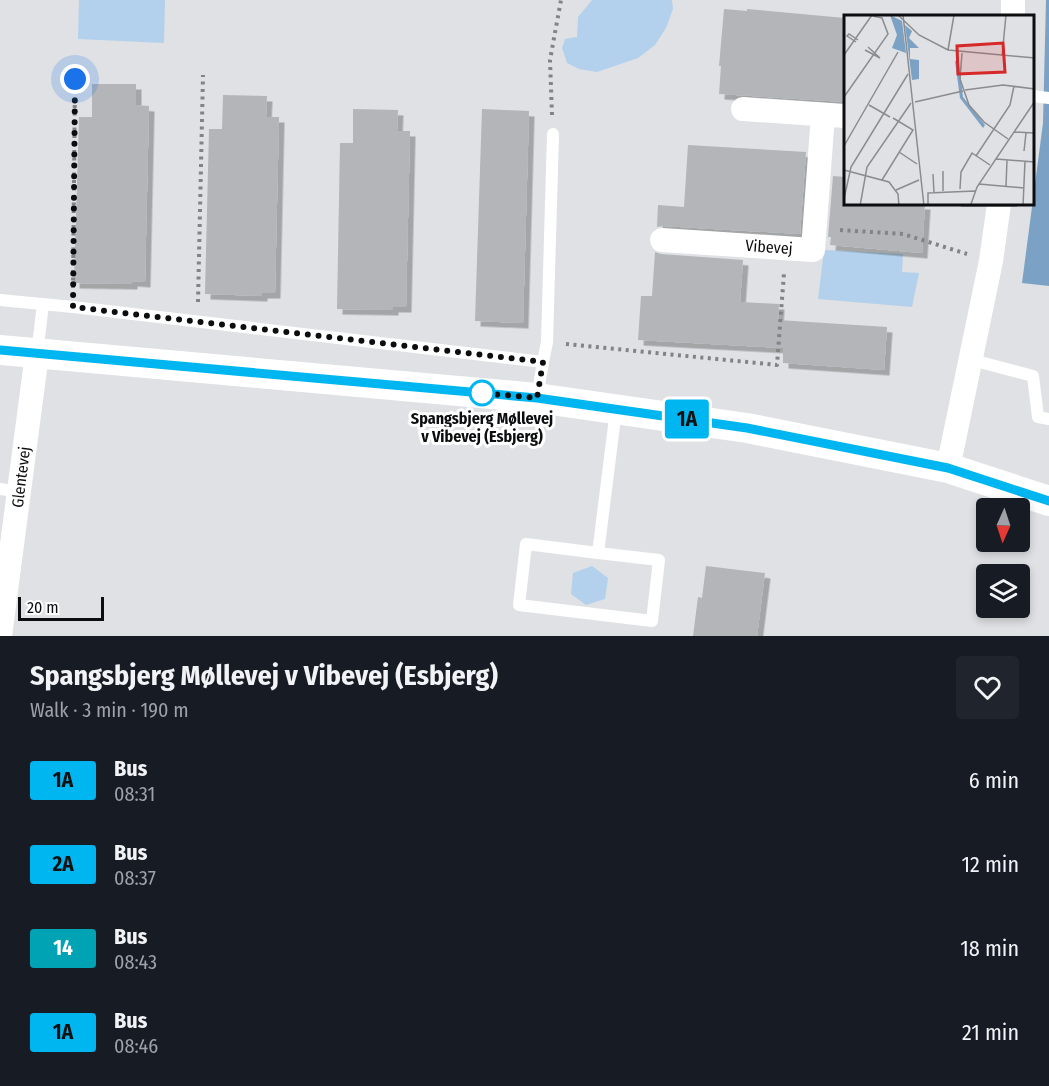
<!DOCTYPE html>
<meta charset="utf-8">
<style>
:root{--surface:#171b24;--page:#20242c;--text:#f1f3f6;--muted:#9ea1a6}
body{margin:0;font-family:"Fira Sans Condensed",sans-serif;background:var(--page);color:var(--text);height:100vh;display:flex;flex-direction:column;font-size:22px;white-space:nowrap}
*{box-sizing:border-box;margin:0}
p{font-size:20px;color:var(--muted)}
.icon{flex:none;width:33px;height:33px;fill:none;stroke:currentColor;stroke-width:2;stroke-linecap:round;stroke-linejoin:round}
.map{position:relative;height:636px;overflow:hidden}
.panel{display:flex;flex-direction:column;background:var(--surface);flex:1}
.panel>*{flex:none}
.badge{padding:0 12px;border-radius:4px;font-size:21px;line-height:39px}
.needle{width:39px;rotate:183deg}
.controls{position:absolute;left:976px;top:498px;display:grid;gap:12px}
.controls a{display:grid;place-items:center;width:54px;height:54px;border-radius:6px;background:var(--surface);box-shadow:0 3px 9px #0003;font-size:30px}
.scale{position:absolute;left:18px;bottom:15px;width:86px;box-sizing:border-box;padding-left:6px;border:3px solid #0c0d0e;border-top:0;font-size:16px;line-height:21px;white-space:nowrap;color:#0c0d0e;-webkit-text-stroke:4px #fff;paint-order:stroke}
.you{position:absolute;width:30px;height:30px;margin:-15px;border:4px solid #fff;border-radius:50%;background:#1a73e8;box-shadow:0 0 0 9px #1a73e833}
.map>.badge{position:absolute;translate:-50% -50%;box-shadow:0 0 0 3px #fff}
.round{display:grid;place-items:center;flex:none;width:63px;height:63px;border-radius:6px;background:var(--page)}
.head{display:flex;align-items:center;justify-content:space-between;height:102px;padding:0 30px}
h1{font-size:28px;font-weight:700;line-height:45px}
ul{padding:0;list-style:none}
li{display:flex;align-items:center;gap:18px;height:84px;padding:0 30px}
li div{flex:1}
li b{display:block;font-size:22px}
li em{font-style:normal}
li .badge{min-width:66px;font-weight:700;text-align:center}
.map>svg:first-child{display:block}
.green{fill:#b3d1ec}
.forest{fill:#7ba2c4}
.building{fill:#b3b5b8;filter:url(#shadow)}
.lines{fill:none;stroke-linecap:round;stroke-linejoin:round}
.path{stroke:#818385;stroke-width:4;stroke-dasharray:3 4.5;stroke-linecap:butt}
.service{stroke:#fff;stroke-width:12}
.minor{stroke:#fff;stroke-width:24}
.tertiary{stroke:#fff;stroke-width:30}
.line-casing{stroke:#fff;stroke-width:14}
.line{stroke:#00b6f0;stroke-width:9}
.walk{stroke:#0c0d0e;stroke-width:6;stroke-dasharray:0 10.8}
.stop-dot{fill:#fff;stroke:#00b6f0;stroke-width:3}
.labels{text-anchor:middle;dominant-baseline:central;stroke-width:6;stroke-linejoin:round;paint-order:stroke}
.street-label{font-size:16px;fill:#0c0d0e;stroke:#fff}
.stop-label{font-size:16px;font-weight:bold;fill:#0c0d0e;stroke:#fff}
.inset-road{fill:none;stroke:#8b8c8e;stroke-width:1.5}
.view{fill:#d62828;fill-opacity:0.15;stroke:#d62828;stroke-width:3}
.inset-edge{fill:none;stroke:#0c0d0e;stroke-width:3}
</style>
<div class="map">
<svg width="1049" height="636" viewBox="0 0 1049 636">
<defs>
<filter id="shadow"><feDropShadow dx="5.5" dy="5.5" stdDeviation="0" flood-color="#0004"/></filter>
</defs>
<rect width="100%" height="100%" fill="#dfe1e4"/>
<!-- green -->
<g class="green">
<path d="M79 0H165L164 43 78 39Z"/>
<path d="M592 0H672L673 9 666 28 655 45 638 58 597 72 579 69 567 63 562 48 565 39 577 37 578 17Z"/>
<path d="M824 250 903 254 902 272 919 273 912 307 818 299Z"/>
<path d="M592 566 608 578 605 599 586 605 571 594 573 573Z"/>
</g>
<!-- forest -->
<path class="forest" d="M1046 0H1049V286L1022 283 1043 123Z"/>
<!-- building -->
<g class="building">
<path d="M724 9 747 11V9L845 18V102L719 94 721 66H719Z"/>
<path d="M92 84H136V105L149 106 145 282 132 281V284L74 283 79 117H92Z"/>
<path d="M223 95 267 96 266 117H279L275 293H262V296L205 294 209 129H222Z"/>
<path d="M353 109 398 110 397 131H410L406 307H393V310L337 309 340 143H353Z"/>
<path d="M482 109 529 111 523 323 475 321Z"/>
<path d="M688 145 806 152 800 234 663 226 657 227 658 205 684 207Z"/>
<path d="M833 176 845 177V204H925L922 253 830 245 831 237H828Z"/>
<path d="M655 252 661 254 743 260 740 302 779 304 778 320 887 327 884 370 783 363V348L638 340 641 296H652Z"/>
<path d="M706 566 765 573 757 636H693L698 597 702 598Z"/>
</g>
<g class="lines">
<!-- path -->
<g class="path">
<path d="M552 115 550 60 561 0"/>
<path d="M840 230 903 234 967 254"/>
<path d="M73 288 75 79"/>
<path d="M198 302 203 75"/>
<path d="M566 344 777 365 784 273"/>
</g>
<!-- service -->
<g class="service">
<path d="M1032 96 1049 98"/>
<path d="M0 300 73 307 543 362 537 397"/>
<path d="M37 354 43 304"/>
<path d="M972 360 1033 376 1038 417 1049 419"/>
<path d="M543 362 547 342 553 134"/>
<path d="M0 489 19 492"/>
<path d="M598 553 659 560 652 621 519 605 526 544 598 553 616 410"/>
</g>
<!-- minor -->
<g class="minor">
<path d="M1013 0V16"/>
<path d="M743 109 845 116"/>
<path d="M662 240 813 250 823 115"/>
<path d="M948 468 991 261 999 204"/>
<path d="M0 636 37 354"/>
</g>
<!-- tertiary -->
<path class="tertiary" d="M0 350 537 398 747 428 948 468 1049 501"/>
</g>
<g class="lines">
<defs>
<path id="line" d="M0 350 537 398 747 428 948 468 1049 501"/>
</defs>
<!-- line casing -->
<use href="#line" class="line-casing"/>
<!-- line -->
<use href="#line" class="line"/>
<!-- walk -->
<path class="walk" d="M75 79 73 307 543 362 537 398 482 393"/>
</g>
<!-- markers -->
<circle class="stop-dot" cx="482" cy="393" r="12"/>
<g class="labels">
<!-- street labels -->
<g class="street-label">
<text transform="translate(769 247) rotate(4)">Vibevej</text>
<text transform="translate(21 477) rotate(-83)">Glentevej</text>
</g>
<!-- stop labels -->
<g class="stop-label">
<text x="482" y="418">Spangsbjerg Møllevej<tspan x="482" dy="18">v Vibevej (Esbjerg)</tspan></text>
</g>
</g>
<!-- overview -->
<g transform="translate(844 15)">
<rect width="190" height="190" fill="#dfe1e4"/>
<path d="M46 0 58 6 62 38 48 33 53 20ZM61 10 68 16 65 23 75 33H66V44L75 45V64L68 65ZM111 46 115 47 119 82 141 110 139 113 116 83Z" fill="#7ba2c4"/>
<path class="inset-road" d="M54 0 75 20 104 35 191 43M59 0 80 191M12 27 3 21 5 19 14 25M21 35 36 43 24 32M104 35 110 0M118 38 116 64 125 90 140 107 164 124M0 40 28 0M158 41 162 0M121 75 159 70 191 74M0 82 44 19 38 3 29 1M71 87 119 76M25 90 46 102M170 117 191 118M0 131 54 37M180 136 182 118M55 137 73 149M132 141 166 90 170 71M152 144 191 147M0 155 45 167 54 179 55 191M99 156V176M89 159 90 178M38 165 69 115 49 103M135 169 180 173M162 171 163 145M116 174 117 157 128 138 146 150M52 175 75 165M0 184 7 152 64 59M127 189 133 172 191 86M84 190V178L131 176M16 191 23 152 67 88M117 191H173M179 191 181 146"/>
<path class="view" d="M159 28 161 57 114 59 113 31Z"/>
<rect width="190" height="190" class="inset-edge"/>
</g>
</svg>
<div class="controls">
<a><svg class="needle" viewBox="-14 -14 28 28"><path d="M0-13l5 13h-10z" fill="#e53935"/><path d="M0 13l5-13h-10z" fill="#9ea1a6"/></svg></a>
<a><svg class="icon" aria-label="layers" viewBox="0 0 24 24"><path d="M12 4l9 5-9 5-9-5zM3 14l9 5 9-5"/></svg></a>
</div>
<div class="scale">20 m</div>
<div class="you" style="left:75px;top:79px"></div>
<b class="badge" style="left:687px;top:419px;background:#00b6f0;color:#111">1A</b>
</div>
<section class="panel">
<div class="head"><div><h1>Spangsbjerg Møllevej v Vibevej (Esbjerg)</h1><p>Walk · 3 min · 190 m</p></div><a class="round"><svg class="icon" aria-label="heart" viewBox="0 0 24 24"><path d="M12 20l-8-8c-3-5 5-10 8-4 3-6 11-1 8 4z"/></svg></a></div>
<ul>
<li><span class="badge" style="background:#00b6f0;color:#111">1A</span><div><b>Bus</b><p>08:31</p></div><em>6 min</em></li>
<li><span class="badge" style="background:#00b6f0;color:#111">2A</span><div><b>Bus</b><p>08:37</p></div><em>12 min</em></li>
<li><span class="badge" style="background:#00a3b4;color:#fff">14</span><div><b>Bus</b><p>08:43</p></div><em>18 min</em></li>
<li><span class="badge" style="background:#00b6f0;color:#111">1A</span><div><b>Bus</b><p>08:46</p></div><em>21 min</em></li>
</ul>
</section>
